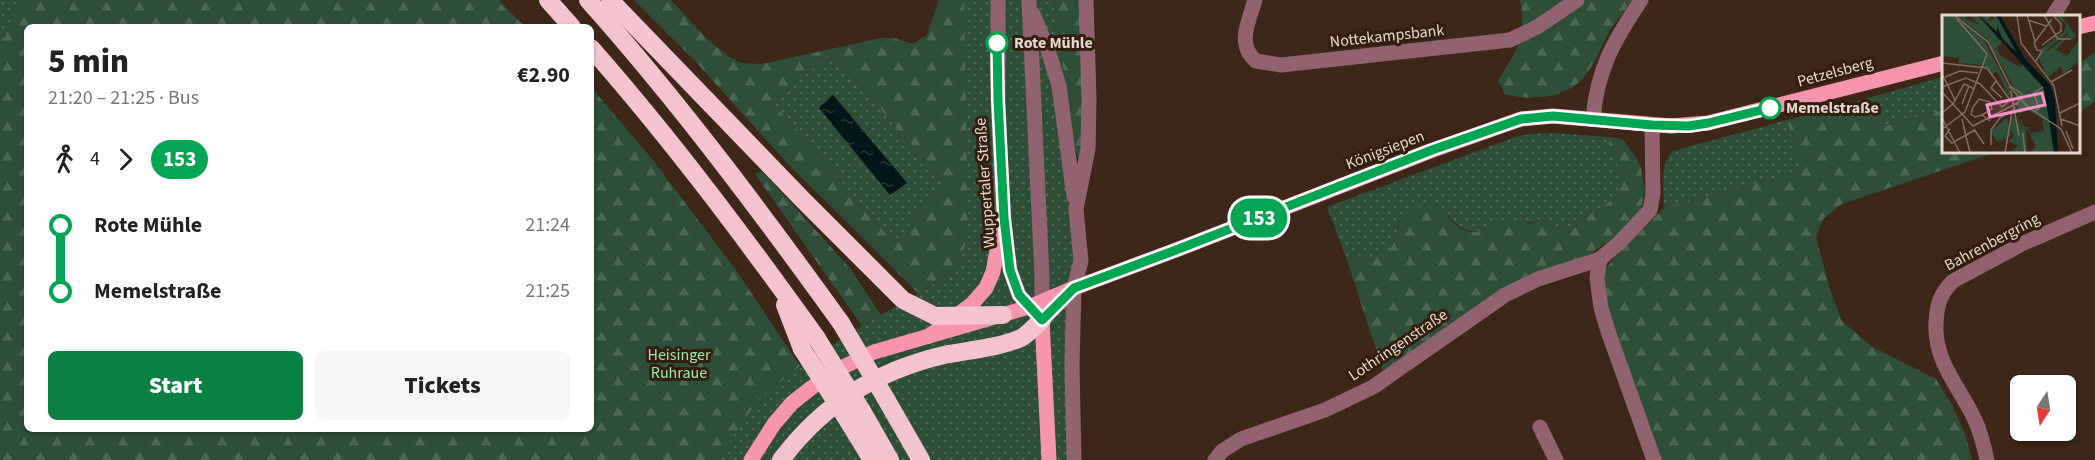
<!DOCTYPE html>
<meta charset="utf-8">
<style>
:root{--surface:#fff;--page:#f6f6f6;--text:#222;--muted:#767676;--accent:#0b8043}
body{margin:0;font-family:"Source Sans 3",sans-serif;background:var(--page);color:var(--text);height:100vh;display:flex;flex-direction:column;font-size:22px;white-space:nowrap}
*{box-sizing:border-box;margin:0}
p{font-size:20px;color:var(--muted)}
.icon{flex:none;width:33px;height:33px;fill:none;stroke:currentColor;stroke-width:2;stroke-linecap:round;stroke-linejoin:round}
.map{position:relative;flex:1;overflow:hidden}
.details{position:absolute;left:24px;top:24px;width:570px;height:408px;display:flex;flex-direction:column;background:var(--surface);border-radius:9px;box-shadow:0 2px 4px #0004}
.details>*{flex:none}
.badge{padding:0 12px;border-radius:20px;font-size:21px;line-height:39px}
.needle{width:39px;rotate:192deg}
.tools{position:absolute;left:2010px;top:375px;display:grid;gap:12px}
.tools a{display:grid;place-items:center;width:66px;height:66px;border-radius:9px;background:var(--surface);box-shadow:0 2px 4px #0004;font-size:30px}
.map>.badge{position:absolute;translate:-50% -50%;box-shadow:0 0 0 3px #fff}
.legs{display:flex;align-items:center;gap:9px;height:66px;padding:0 24px;font-size:20px}
.legs p{margin-inline-start:auto}
.headline{display:flex;align-items:center;justify-content:space-between;height:102px;padding:0 24px}
h1{font-size:33px;font-weight:800;line-height:45px}
.action{display:flex;gap:12px;margin-top:auto;padding:12px 24px}
.action a{flex:1;height:69px;border-radius:9px;background:var(--accent);color:#fff;font-size:24px;font-weight:800;line-height:69px;text-align:center}
.action a+a{background:var(--page);color:var(--text)}
ul{padding:0 24px;list-style:none}
li{display:flex;align-items:center;gap:21px;height:66px;font-size:22px}
li i{display:grid;place-items:center;width:9px;height:100%;margin:0 8px;background:currentColor}
li i::after{content:'';width:15px;height:15px;margin:-8px;border:4px solid;border-radius:50%;background:var(--surface)}
li p{margin-inline-start:auto}
li:first-child i{background:linear-gradient(#0000 50%,currentColor 0)}
li:last-child i{background:linear-gradient(currentColor 50%,#0000 0)}
.map>svg:first-child{display:block}
.grass{fill:url(#grass-dots);fill-rule:evenodd}
.forest{fill:url(#forest-firs);fill-rule:evenodd}
.water{fill:url(#water-ripples)}
.lines{fill:none;stroke-linecap:round;stroke-linejoin:round}
.minor{stroke:#92636e;stroke-width:15}
.major{stroke:#f795ae;stroke-width:15}
.highway{stroke:#f4c3ce;stroke-width:18}
.highway-bridge{stroke:#f4c3ce;stroke-width:18}
.line-1-casing{stroke:#fff;stroke-width:14}
.line-1{stroke:#00a651;stroke-width:9}
.stop-1-dot{fill:#fff;stroke:#00a651;stroke-width:3}
.labels{text-anchor:middle;dominant-baseline:central;stroke-width:6;stroke-linejoin:round;paint-order:stroke}
.street-label{font-size:16px;fill:#e7d8ce;stroke:#331d0f}
.stop-label{font-size:16px;font-weight:bold;fill:#e7d8ce;stroke:#331d0f;text-anchor:start}
.park-label{font-size:16px;fill:#9aeab1;stroke:#331d0f}
.inset-road{fill:none;stroke:#826e61;stroke-width:1.5}
.view{fill:#f890ca;fill-opacity:0.15;stroke:#f890ca;stroke-width:3}
.inset-edge{fill:none;stroke:#e7d8ce;stroke-width:3}
</style>
<div class="map">
<svg width="2095" height="460" viewBox="0 0 2095 460">
<defs>
<pattern id="grass-dots" width="8" height="8" patternUnits="userSpaceOnUse" patternTransform="scale(1.5)"><rect width="8" height="8" fill="#2d4f37"/><path d="M2 2h.1M6 6h.1" fill="none" stroke="#4b6853" stroke-width="1.8" stroke-linecap="round"/></pattern>
<pattern id="forest-firs" width="22" height="20" patternUnits="userSpaceOnUse" patternTransform="scale(1.5)"><rect width="22" height="20" fill="#2d4f37"/><path d="M5 1l3.5 6h-7zM16 11l3.5 6h-7z" fill="#4b6853"/></pattern>
<pattern id="water-ripples" width="26" height="14" patternUnits="userSpaceOnUse" patternTransform="scale(1.5)"><rect width="26" height="14" fill="#001617"/><path d="M2 4q2-2 4 0t4 0M15 11q2-2 4 0t4 0" fill="none" stroke="#253738"/></pattern>
</defs>
<rect width="100%" height="100%" fill="#3e2718"/>
<!-- grass -->
<g class="grass">
<path d="M0 0H499L524 27H27V429H591L792 371 862 326 928 288 959 264 968 236 966 156 962 93 964 0H1054L1065 82 1080 262 1071 460H0Z"/>
<path d="M832 52 945 185 894 243 773 102ZM833 95 907 183 890 195 819 108Z"/>
<path d="M1943 77V110L1885 126 1875 96Z"/>
<path d="M1787 120 1802 172 1664 208C1664 191 1659 163 1673 151Z"/>
<path d="M1539 133H1556L1617 138 1609 142 1615 160 1623 173 1618 197 1608 202 1600 210 1584 217 1575 226 1561 229 1541 219C1521 227 1518 220 1500 222 1495 222 1492 226 1487 228 1471 237 1458 227 1447 215L1398 224C1396 246 1390 253 1370 261L1354 253 1346 257 1327 207 1518 136Z"/>
</g>
<!-- forest -->
<g class="forest">
<path d="M19 0H495L526 27H27V429H591V87L652 159 736 270 800 366 759 399 717 460H0V42L4 40Z"/>
<path d="M634 0H671L706 38 728 56 741 63 762 64 881 38H894L913 44 927 35 939 0H964L968 236 959 264 919 294 789 165 694 60ZM832 52 945 185 894 243 773 102Z"/>
<path d="M1054 0H1092L1096 83 1079 164 1070 124Z"/>
<path d="M1520 0H1632C1625 10 1617 20 1610 30 1601 46 1595 65 1583 78 1565 99 1528 101 1505 94L1498 81C1517 50 1527 37 1520 0Z"/>
<path d="M2095 52V101L2079 113V64Z"/>
<path d="M1875 96 1885 126 1943 110 1944 152H1996L1842 204 1823 219 1816 237 1830 290 1842 321 1871 346 1936 379 1952 405 1965 434 1972 460H1661L1623 362 1603 289 1605 270 1613 259 1664 208 1801 172 1787 120Z"/>
<path d="M1617 138 1624 141 1637 159 1641 168 1645 192 1641 208 1617 235 1590 254 1500 290 1383 371 1346 257 1354 253 1370 261C1399 249 1393 241 1402 214 1448 190 1442 228 1471 232 1483 233 1490 224 1501 221 1509 220 1517 219 1524 221 1526 222 1527 224 1528 224 1531 224 1538 220 1541 219L1561 229 1575 226 1584 217 1600 210 1608 202 1618 197 1623 173 1608 152 1609 142Z"/>
<path d="M762 171 850 268 881 315 862 326 755 174Z"/>
</g>
<!-- water -->
<path class="water" d="M833 95 907 183 890 195 819 108Z"/>
<g class="lines">
<!-- minor -->
<g class="minor">
<path d="M998 0V100L1003 218 1010 270 1019 295 1042 320"/>
<path d="M1029 0 1042 277V314"/>
<path d="M1255 0C1249 21 1236 44 1256 61L1281 65 1510 40 1537 27 1577 0"/>
<path d="M1033 14 1048 50 1059 86 1074 197"/>
<path d="M2053 16 2063 0"/>
<path d="M1593 119C1597 69 1614 41 1641 0"/>
<path d="M1652 125 1653 194 1650 210 1620 242 1600 259 1597 278 1601 308 1609 334 1654 460"/>
<path d="M1540 427 1556 460"/>
<path d="M1074 460 1072 365 1074 288 1081 261 1076 209 1088 149 1089 99 1086 0"/>
<path d="M1215 460 1222 451 1241 439 1325 410 1373 387 1505 295 1538 279 1600 259"/>
<path d="M1987 460C1984 446 1981 433 1975 420 1959 386 1934 362 1936 323 1937 304 1940 294 1953 281L2024 243 2095 212"/>
</g>
<!-- major -->
<g class="major">
<path d="M2078 27 2095 23"/>
<path d="M929 336 1029 307 1074 288 1176 250 1433 150 1521 119 1553 116 1671 126 1708 123 1944 63"/>
<path d="M751 460 774 424 792 403 811 388 843 367 874 352 929 336 972 304 986 288 993 272 1003 218"/>
<path d="M1049 460 1042 320 1067 294"/>
</g>
<!-- highway -->
<g class="highway">
<path d="M548 0 572 27"/>
<path d="M588 0C679 102 761 212 841 323"/>
<path d="M610 0 804 201 903 300 935 316 1003 315"/>
<path d="M591 48C672 140 745 238 816 337"/>
<path d="M785 305 802 349"/>
<path d="M886 399 921 460"/>
<path d="M862 411 890 460"/>
<path d="M850 424 872 460"/>
<path d="M781 460C823 404 876 371 944 355 969 350 998 348 1021 338 1028 334 1035 326 1042 320"/>
</g>
<!-- highway-bridge -->
<g class="highway-bridge">
<path d="M841 323 886 399"/>
<path d="M816 337 862 411"/>
<path d="M802 349 850 424"/>
</g>
</g>
<g class="lines">
<defs>
<path id="line-1" d="M997 43 998 100 1004 218 1010 270 1019 295 1042 320 1074 288 1176 250 1432 150 1521 119 1553 116 1652 125 1689 126 1708 123 1770 108"/>
</defs>
<!-- line-1 casing -->
<use href="#line-1" class="line-1-casing"/>
<!-- line-1 -->
<use href="#line-1" class="line-1"/>
</g>
<!-- markers -->
<g class="stop-1-dot">
<circle cx="997" cy="43" r="10"/>
<circle cx="1770" cy="108" r="10"/>
</g>
<g class="labels">
<!-- street labels -->
<g class="street-label">
<text transform="translate(1387 36) rotate(-6)">Nottekampsbank</text>
<text transform="translate(1835 72) rotate(-15)">Petzelsberg</text>
<text transform="translate(1385 150) rotate(-21)">Königsiepen</text>
<text transform="translate(985 183) rotate(-94)">Wuppertaler Straße</text>
<text transform="translate(1992 242) rotate(-28)">Bahrenbergring</text>
<text transform="translate(1398 345) rotate(-34)">Lothringenstraße</text>
</g>
<!-- stop labels -->
<g class="stop-label">
<text x="1014" y="43">Rote Mühle</text>
<text x="1786" y="108">Memelstraße</text>
</g>
<!-- park labels -->
<g class="park-label">
<text x="679" y="355">Heisinger<tspan x="679" dy="18">Ruhraue</tspan></text>
</g>
</g>
<!-- overview -->
<g transform="translate(1942 15)">
<rect width="138" height="138" fill="#3e2718"/>
<path d="M119 0 134 21 129 25 125 18 102 37 99 34 122 17 124 9 115 3ZM138 24V39L133 44 111 55 100 50 112 34 125 41Z" fill="#2d4f37"/>
<path d="M0 0H10L40 22 71 80 69 85 55 56 51 60 40 50 16 48 17 43 0 41ZM14 0H25L23 4 38 10 29 1 36 0 60 28 54 33 58 40 77 52 81 50 101 72 112 118V138H89L94 131 84 112 85 138H66L76 131 66 126 72 121 67 112 70 100 77 109 74 92 80 116 79 103 82 112H86L88 118 102 116 100 104 83 93 78 100 72 73 45 24ZM38 0H49L46 6 52 5 50 0 57 3 75 38ZM125 11 130 14 126 22 100 49 111 55 138 39V49L134 48 122 59 118 51 106 63 97 43 100 36H106L128 18Z" fill="#2d4f37"/>
<path d="M65 103 69 121 55 127 49 116Z" fill="#2d4f37"/>
<path d="M36 0 55 17V11L61 25 75 38 54 0H58L83 44 108 70 113 84 116 138H112L102 73Z" fill="#001617"/>
<path class="inset-road" d="M12 0 46 27 68 71 80 79 75 90M75 0 79 28 112 71 120 111M85 0 93 26M102 0 116 24H129M86 5 104 11M100 30 119 16V9L111 0M94 46 100 36 95 35 92 28 110 4M0 48 45 53 68 85 60 92M0 59 13 85M3 62 18 56 36 58M54 66 49 73 60 83M109 67 130 55M67 71 86 92 119 114 130 138M0 72 24 63 38 69 60 92M69 76 77 121M0 77 31 111 77 87M20 89 27 71M31 92 37 84 48 87 50 94 40 100M31 92 29 99 33 102 40 100 48 106M93 96 97 94 92 78 101 72M0 98 11 89 22 69 33 74M118 98 138 88M59 102 70 96 63 138M0 103 18 138M20 104 28 138M119 104 138 111M0 114 23 97 45 39 15 4M8 114 3 121 10 128 33 115M32 114 42 129M124 116 131 134M81 118 83 138M49 130V115L60 100"/>
<path class="view" d="M100 78 103 90 48 102 45 90Z"/>
<rect width="138" height="138" class="inset-edge"/>
</g>
</svg>
<div class="tools">
<a><svg class="needle" viewBox="-14 -14 28 28"><path d="M0-13l5 13h-10z" fill="#e53935"/><path d="M0 13l5-13h-10z" fill="#767676"/></svg></a>
</div>
<b class="badge" style="left:1259px;top:218px;background:#00a651;color:#fff">153</b>
<section class="details">
<div class="headline"><div><h1>5 min</h1><p>21:20 – 21:25 · Bus</p></div><b>€2.90</b></div>
<div class="legs"><svg class="icon" aria-label="walk" viewBox="0 0 24 24"><circle cx="13" cy="4" r="2"/><path d="M13 8l-2 6 4 7M11 14l-3 7M7 12l3-4h3l4 4"/></svg>4<svg class="icon" aria-label="forward" viewBox="0 0 24 24"><path d="M9 5l7 7-7 7"/></svg><b class="badge" style="background:#00a651;color:#fff">153</b></div>
<ul>
<li><i style="color:#00a651"></i><b>Rote Mühle</b><p>21:24</p></li>
<li><i style="color:#00a651"></i><b>Memelstraße</b><p>21:25</p></li>
</ul>
<div class="action"><a>Start</a><a>Tickets</a></div>
</section>
</div>
